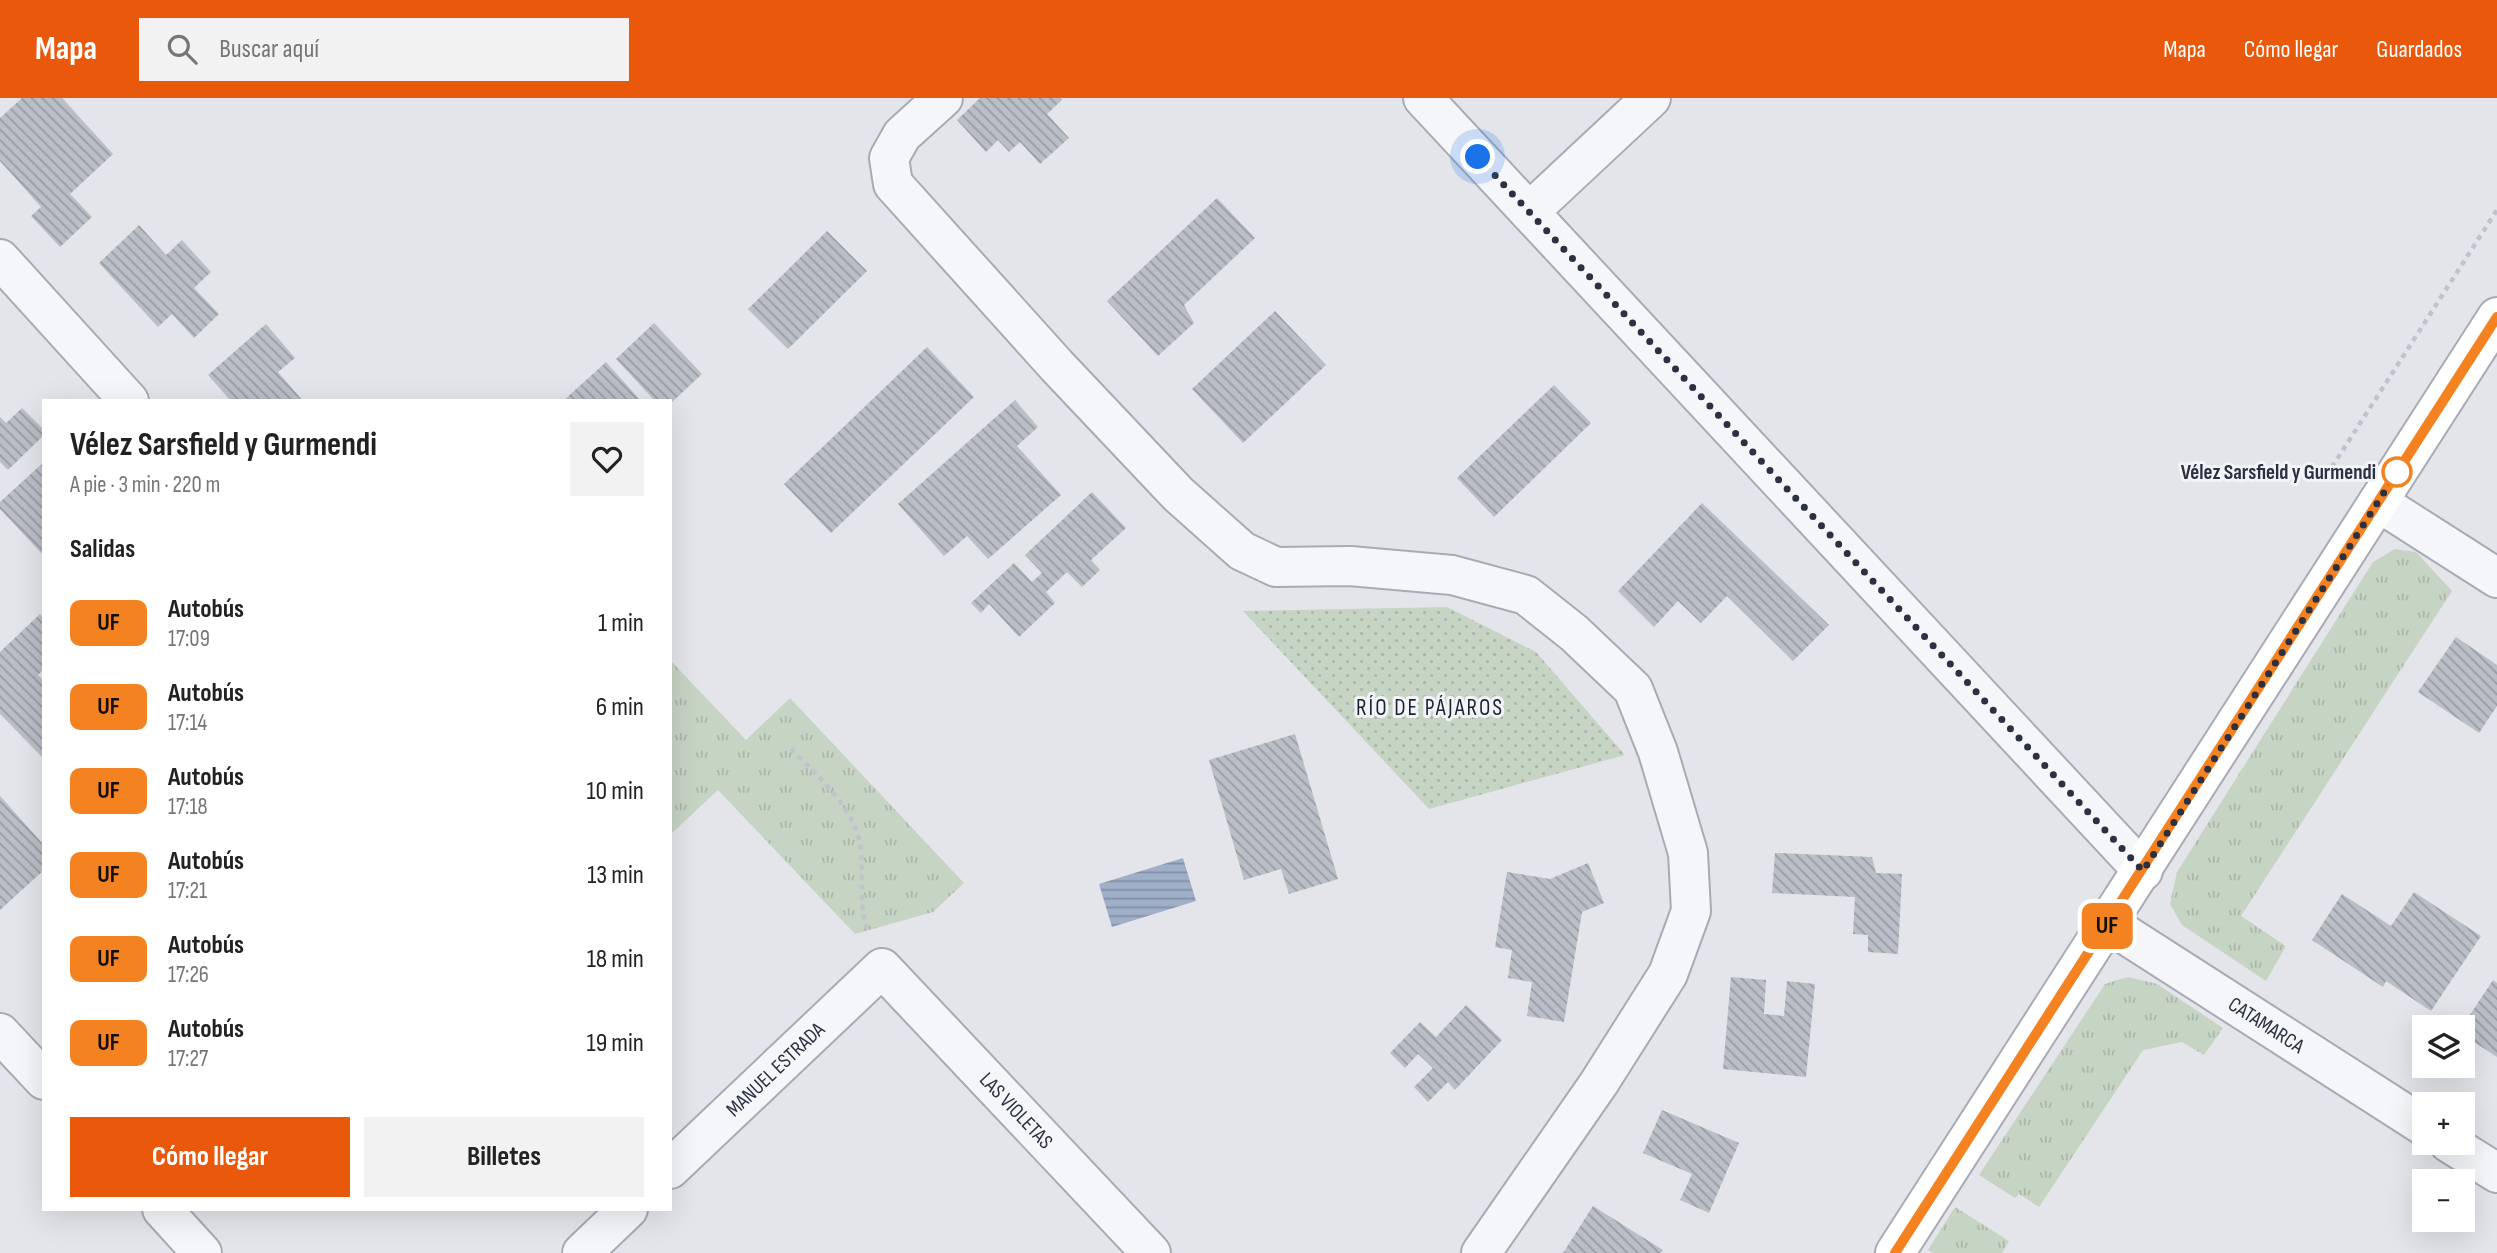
<!DOCTYPE html>
<html lang="es">
<meta charset="utf-8">
<style>
:root{--surface:#fff;--page:#f2f2f2;--text:#222;--muted:#767676;--accent:#ea580c}
body{margin:0;font-family:"Sofia Sans Condensed",sans-serif;background:var(--page);color:var(--text);height:100vh;display:flex;flex-direction:column;font-size:26px;white-space:nowrap}
*{box-sizing:border-box;margin:0}
p{font-size:23px;color:var(--muted)}
.icon{flex:none;width:38px;height:38px;fill:none;stroke:currentColor;stroke-width:2;stroke-linecap:round;stroke-linejoin:round}
.map{position:relative;flex:1;overflow:hidden}
.sheet{position:absolute;left:42px;top:301px;width:630px;height:812px;display:flex;flex-direction:column;background:var(--surface);border-radius:0px;box-shadow:0 7px 28px #0002}
.sheet>*{flex:none}
.badge{padding:0 14px;border-radius:10px;font-size:24px;line-height:46px}
.fabs{position:absolute;left:2412px;top:917px;display:grid;gap:14px}
.fabs a{display:grid;place-items:center;width:63px;height:63px;border-radius:0px;background:var(--surface);box-shadow:0 7px 28px #0002;font-size:35px}
.you{position:absolute;width:35px;height:35px;margin:-18px;border:5px solid #fff;border-radius:50%;background:#1a73e8;box-shadow:0 0 0 10px #1a73e833}
.map>.badge{position:absolute;translate:-50% -50%;box-shadow:0 0 0 4px #fff}
h2{padding:0 28px;font-size:26px;line-height:63px}
.round{display:grid;place-items:center;flex:none;width:74px;height:74px;border-radius:0px;background:var(--page)}
.head{display:flex;align-items:center;justify-content:space-between;height:119px;padding:0 28px}
h1{font-size:33px;font-weight:700;line-height:52px}
.cta{display:flex;gap:14px;margin-top:auto;padding:14px 28px}
.cta a{flex:1;height:80px;border-radius:0px;background:var(--accent);color:#fff;font-size:28px;font-weight:700;line-height:80px;text-align:center}
.cta a+a{background:var(--page);color:var(--text)}
ul{padding:0;list-style:none}
li{display:flex;align-items:center;gap:21px;height:84px;padding:0 28px}
li div{flex:1}
li b{display:block;font-size:26px}
li em{font-style:normal}
li .badge{min-width:77px;font-weight:700;text-align:center}
header{display:flex;align-items:center;gap:42px;box-sizing:border-box;height:98px;padding:0 35px;background:var(--accent);color:#fff}
header strong{font-size:33px}
nav{display:flex;gap:38px;margin-inline-start:auto;font-size:24px}
.search{width:490px;height:63px;background:var(--page);display:flex;align-items:center;gap:18px;box-sizing:border-box;padding:0 24px;border-radius:0px;color:var(--muted);font-size:26px}
.map>svg:first-child{display:block}
.grass{fill:url(#grass-tufts)}
.park{fill:url(#park-dots)}
.water{fill:url(#water-rules)}
.building{fill:url(#building-back-hatch)}
.lines{fill:none;stroke-linecap:round;stroke-linejoin:round}
.minor-casing{stroke:#a8abb4;stroke-width:42}
.secondary-casing{stroke:#a8abb4;stroke-width:42}
.path{stroke:#c0c3c9;stroke-width:4.5;stroke-dasharray:5 5;stroke-linecap:butt}
.minor{stroke:#f5f6f9;stroke-width:38}
.secondary{stroke:#fff;stroke-width:38}
.line-casing{stroke:#fff;stroke-width:16}
.line{stroke:#f58220;stroke-width:10}
.walk{stroke:#2b3142;stroke-width:7;stroke-dasharray:0 12.6}
.stop-dot{fill:#fff;stroke:#f58220;stroke-width:3.5}
.labels{text-anchor:middle;dominant-baseline:central;stroke-width:6;stroke-linejoin:round;paint-order:stroke}
.stop-label{font-size:21px;font-weight:bold;fill:#2b3142;stroke:#f2f4f8;text-anchor:end}
.street-label{font-size:21px;fill:#2b3142;stroke:#f2f4f8}
.neighbourhood-label{font-size:23px;letter-spacing:2px;fill:#1d2233;stroke:#f2f4f8}
</style>
<header>
<strong>Mapa</strong>
<div class="search"><svg class="icon" aria-label="search" viewBox="0 0 24 24"><circle cx="10" cy="10" r="6"/><path d="M15 15l6 6"/></svg>Buscar aquí</div>
<nav><a>Mapa</a><a>Cómo llegar</a><a>Guardados</a></nav>
</header>
<div class="map">
<svg width="2497" height="1155" viewBox="0 0 2497 1155">
<defs>
<pattern id="grass-tufts" width="24" height="20" patternUnits="userSpaceOnUse" patternTransform="scale(1.75)"><rect width="24" height="20" fill="#c6d4c4"/><path d="M3 7l-1-3M5 7V3M7 7l1-3M15 17l-1-3M17 17v-4M19 17l1-3" fill="none" stroke="#aab6aa"/></pattern>
<pattern id="park-dots" width="8" height="8" patternUnits="userSpaceOnUse" patternTransform="scale(1.75)"><rect width="8" height="8" fill="#c6d4c4"/><path d="M2 2h.1M6 6h.1" fill="none" stroke="#aab6aa" stroke-width="1.8" stroke-linecap="round"/></pattern>
<pattern id="water-rules" width="6" height="5" patternUnits="userSpaceOnUse" patternTransform="scale(1.75)"><rect width="6" height="5" fill="#9fafc8"/><path d="M0 2.5h6" fill="none" stroke="#828fa4"/></pattern>
<pattern id="building-back-hatch" width="6" height="6" patternUnits="userSpaceOnUse" patternTransform="scale(1.75)"><rect width="6" height="6" fill="#babec7"/><path d="M-1 5l2 2M0 0l6 6M5-1l2 2" fill="none" stroke="#979ba3"/></pattern>
</defs>
<rect width="100%" height="100%" fill="#e3e5ea"/>
<!-- grass -->
<g class="grass">
<path d="M2395 451 2416 454 2452 493 2241 818 2286 848 2266 883 2182 827 2170 806 2177 774 2373 464Z"/>
<path d="M670 562 746 642 790 600 964 785 933 814 855 836 718 692 670 737Z"/>
<path d="M2128 879 2157 886 2223 930 2204 957 2182 944 2143 952 2039 1109 2019 1096 2015 1100 1979 1077 2105 886Z"/>
<path d="M1955 1109 2009 1143 2002 1155H1933L1928 1152Z"/>
</g>
<!-- park -->
<path class="park" d="M1447 509 1536 554 1625 657 1429 711 1243 513Z"/>
<!-- water -->
<path class="water" d="M1183 760 1196 803 1112 829 1099 786Z"/>
<!-- building -->
<g class="building">
<path d="M22 0H62L113 56 70 96 92 119 60 149 31 118 41 109 0 63V20Z"/>
<path d="M980 0H1060L1062 2 1047 16 1069 40 1040 66 1020 44 1009 54 998 42 986 54 957 22Z"/>
<path d="M1217 100 1255 140 1184 207 1194 225 1158 258 1107 203Z"/>
<path d="M139 127 166 157 182 142 211 174 194 190 219 216 194 240 172 216 158 229 99 165Z"/>
<path d="M827 133 867 173 788 251 748 211Z"/>
<path d="M1275 213 1326 267 1243 345 1192 291Z"/>
<path d="M654 225 702 276 670 306V303H655L616 261Z"/>
<path d="M266 226 295 260 278 274 303 303H231L208 277Z"/>
<path d="M927 249 974 299 831 435 784 386Z"/>
<path d="M606 264 641 303H563Z"/>
<path d="M1554 287 1591 325 1494 419 1457 380Z"/>
<path d="M1015 302 1038 329 1017 348 1061 397 988 461 967 438 944 458 898 406Z"/>
<path d="M22 310 44 332V337L8 372 0 364V319L6 325Z"/>
<path d="M44 364V458L0 411V404Z"/>
<path d="M1092 394 1126 430 1091 462 1100 472 1082 489 1067 474 1046 494 1055 505 1019 539 989 506 981 515 971 505 1014 465 1032 484 1042 475 1025 457Z"/>
<path d="M1702 405 1829 527 1793 563 1727 498 1701 525 1678 503 1654 529 1618 493Z"/>
<path d="M40 516 44 520V571L38 577 44 583V661L0 616V554Z"/>
<path d="M2456 539 2497 567V608L2479 635 2418 594Z"/>
<path d="M1295 636 1338 781 1289 796 1281 771 1244 782 1209 662Z"/>
<path d="M0 698 44 747V772L0 812Z"/>
<path d="M1775 755 1872 759 1876 775 1902 776 1898 856 1868 854V837L1853 836 1855 799 1772 795Z"/>
<path d="M1588 765 1604 805 1582 814 1564 924 1527 918 1532 884 1508 880 1512 852 1495 849 1507 774 1550 781Z"/>
<path d="M2414 794 2481 838 2431 913 2386 883 2383 889 2312 842 2342 796 2391 828Z"/>
<path d="M1731 879 1766 882 1764 916 1784 918 1787 883 1815 886 1806 979 1723 971Z"/>
<path d="M2493 882 2497 885V959L2462 936V929Z"/>
<path d="M1466 907 1502 942 1455 992 1448 984 1428 1004 1414 989 1433 970 1418 956 1405 970 1390 955 1420 924 1436 939Z"/>
<path d="M1662 1012 1739 1045 1709 1115 1680 1102 1692 1076 1643 1055Z"/>
<path d="M1593 1108 1663 1152 1661 1155H1563Z"/>
</g>
<g class="lines">
<defs>
<g id="minor">
<path d="M943 0 902 37 889 60 893 86 1057 268 1178 396 1242 453 1276 469 1350 468 1452 477 1526 497 1574 535 1633 591 1658 654 1688 755 1691 813 1668 876 1599 985 1481 1155"/>
<path d="M1423 0 2143 773"/>
<path d="M1529 114 1651 0"/>
<path d="M0 161 129 303"/>
<path d="M2378 404 2497 480"/>
<path id="s1" d="M2109 826 2424 1028"/>
<path d="M0 935 44 982"/>
<path d="M2449 1045 2497 1075"/>
<path id="s2" d="M670 1071 882 870 1151 1155"/>
<path d="M162 1111 202 1155"/>
<path d="M582 1155 628 1111"/>
</g>
<path id="secondary" d="M1895 1155 2497 219"/>
</defs>
<!-- minor casing -->
<use href="#minor" class="minor-casing"/>
<!-- secondary casing -->
<use href="#secondary" class="secondary-casing"/>
<!-- path -->
<g class="path">
<path d="M2332 369 2497 112"/>
<path d="M791 651C818 678 857 712 861 752 864 780 858 807 868 833"/>
</g>
<!-- minor -->
<use href="#minor" class="minor"/>
<!-- secondary -->
<use href="#secondary" class="secondary"/>
</g>
<g class="lines">
<defs>
<path id="line" d="M1895 1155 2497 219"/>
</defs>
<!-- line casing -->
<use href="#line" class="line-casing"/>
<!-- line -->
<use href="#line" class="line"/>
<!-- walk -->
<path class="walk" d="M1478 59 2143 773 2397 374"/>
</g>
<!-- markers -->
<circle class="stop-dot" cx="2397" cy="374" r="14"/>
<g class="labels">
<!-- stop labels -->
<g class="stop-label">
<text x="2376" y="374">Vélez Sarsfield y Gurmendi</text>
</g>
<!-- street labels -->
<g class="street-label">
<text stroke="none"><textPath href="#s1" startOffset="187">CATAMARCA</textPath></text>
<text stroke="none"><textPath href="#s2" startOffset="145">MANUEL ESTRADA</textPath></text>
<text stroke="none"><textPath href="#s2" startOffset="488">LAS VIOLETAS</textPath></text>
</g>
<!-- neighbourhood labels -->
<g class="neighbourhood-label">
<text x="1430" y="610">RÍO DE PÁJAROS</text>
</g>
</g>
</svg>
<div class="fabs">
<a><svg class="icon" aria-label="layers" viewBox="0 0 24 24"><path d="M12 4l9 5-9 5-9-5zM3 14l9 5 9-5"/></svg></a>
<a>+</a>
<a>−</a>
</div>
<div class="you" style="left:1478px;top:59px"></div>
<b class="badge" style="left:2107px;top:828px;background:#f58220;color:#111">UF</b>
<section class="sheet">
<div class="head"><div><h1>Vélez Sarsfield y Gurmendi</h1><p>A pie · 3 min · 220 m</p></div><a class="round"><svg class="icon" aria-label="heart" viewBox="0 0 24 24"><path d="M12 20l-8-8c-3-5 5-10 8-4 3-6 11-1 8 4z"/></svg></a></div>
<h2>Salidas</h2>
<ul>
<li><span class="badge" style="background:#f58220;color:#111">UF</span><div><b>Autobús</b><p>17:09</p></div><em>1 min</em></li>
<li><span class="badge" style="background:#f58220;color:#111">UF</span><div><b>Autobús</b><p>17:14</p></div><em>6 min</em></li>
<li><span class="badge" style="background:#f58220;color:#111">UF</span><div><b>Autobús</b><p>17:18</p></div><em>10 min</em></li>
<li><span class="badge" style="background:#f58220;color:#111">UF</span><div><b>Autobús</b><p>17:21</p></div><em>13 min</em></li>
<li><span class="badge" style="background:#f58220;color:#111">UF</span><div><b>Autobús</b><p>17:26</p></div><em>18 min</em></li>
<li><span class="badge" style="background:#f58220;color:#111">UF</span><div><b>Autobús</b><p>17:27</p></div><em>19 min</em></li>
</ul>
<div class="cta"><a>Cómo llegar</a><a>Billetes</a></div>
</section>
</div>
